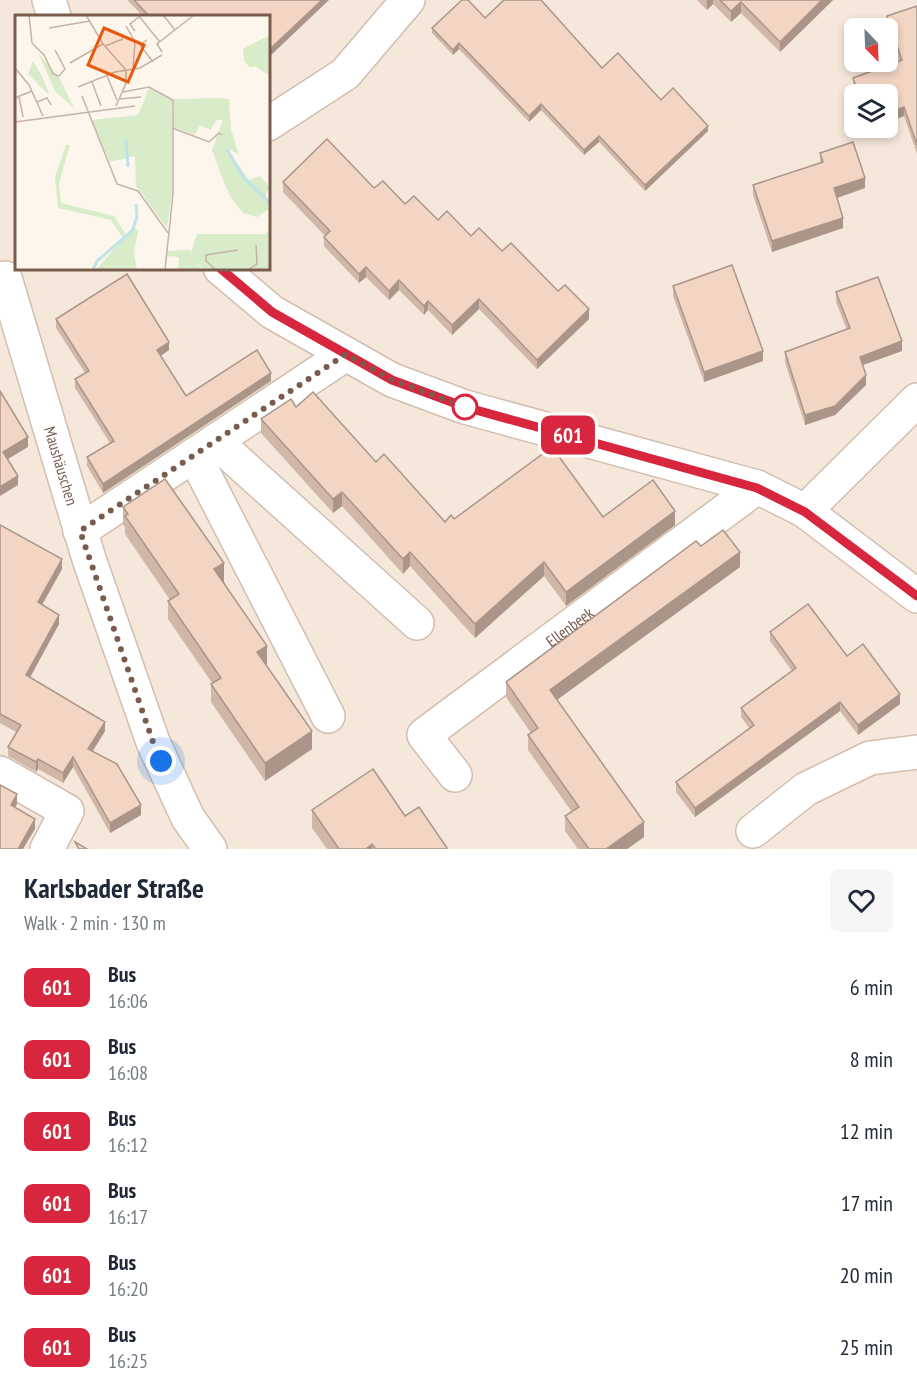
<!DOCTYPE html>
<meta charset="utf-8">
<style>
:root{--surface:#fff;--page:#f6f6f7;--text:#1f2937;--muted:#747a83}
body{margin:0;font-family:"PT Sans Narrow",sans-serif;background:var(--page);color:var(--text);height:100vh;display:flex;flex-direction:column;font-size:22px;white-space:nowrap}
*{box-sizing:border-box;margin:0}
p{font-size:20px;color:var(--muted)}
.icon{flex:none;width:33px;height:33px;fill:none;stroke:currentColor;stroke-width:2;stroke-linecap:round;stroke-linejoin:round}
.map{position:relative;height:849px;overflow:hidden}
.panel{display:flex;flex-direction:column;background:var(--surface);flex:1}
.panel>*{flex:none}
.badge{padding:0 12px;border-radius:9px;font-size:21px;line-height:39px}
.needle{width:39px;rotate:157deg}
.tools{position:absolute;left:844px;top:18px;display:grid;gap:12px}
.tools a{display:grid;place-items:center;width:54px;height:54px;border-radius:9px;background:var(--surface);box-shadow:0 3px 9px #0003;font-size:30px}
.you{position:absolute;width:30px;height:30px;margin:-15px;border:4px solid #fff;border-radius:50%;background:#1a73e8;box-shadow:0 0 0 9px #1a73e833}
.map>.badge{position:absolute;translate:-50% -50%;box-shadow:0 0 0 3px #fff}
.round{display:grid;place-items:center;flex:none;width:63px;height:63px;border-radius:9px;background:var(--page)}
.overview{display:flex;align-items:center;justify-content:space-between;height:102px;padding:0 24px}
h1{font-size:28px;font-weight:800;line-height:45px}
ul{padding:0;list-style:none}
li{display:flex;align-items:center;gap:18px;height:72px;padding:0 24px}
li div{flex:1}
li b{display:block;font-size:22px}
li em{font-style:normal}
li .badge{min-width:66px;font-weight:700;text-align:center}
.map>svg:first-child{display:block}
.residential{fill:#f5e8da;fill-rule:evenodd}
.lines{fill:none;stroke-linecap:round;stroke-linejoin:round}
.minor-casing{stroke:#d1beb0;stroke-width:36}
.minor{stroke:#fff;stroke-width:33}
.wall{fill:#d1b7a8}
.shaded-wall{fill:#aa9588}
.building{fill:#f3d5c3;stroke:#aa9588;stroke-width:1.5}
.line-casing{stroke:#fff;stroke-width:14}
.line{stroke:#d7263d;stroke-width:9}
.walk{stroke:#7a5c4d;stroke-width:6;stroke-dasharray:0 10.8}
.stop-dot{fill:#fff;stroke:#d7263d;stroke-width:3}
.labels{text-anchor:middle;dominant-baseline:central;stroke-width:6;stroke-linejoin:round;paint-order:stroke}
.street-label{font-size:16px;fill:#7a5c4d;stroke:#fffaf3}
.inset-river{fill:none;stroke:#bfe3e8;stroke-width:3}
.inset-road{fill:none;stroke:#c5b3a7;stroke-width:1.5}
.view{fill:#e8590c;fill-opacity:0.15;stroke:#e8590c;stroke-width:3}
.inset-edge{fill:none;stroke:#7a5c4d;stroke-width:3}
</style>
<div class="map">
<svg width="917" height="849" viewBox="0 0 917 849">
<rect width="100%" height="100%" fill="#fdf6ec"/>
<!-- residential -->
<path class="residential" d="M0 0H917V849H0ZM16 16H268V268H16ZM855 28H888V62H855ZM855 94H888V128H855Z"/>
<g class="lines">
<defs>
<g id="minor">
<path d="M49 0 54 16"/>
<path d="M268 124 345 74 408 0"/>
<path d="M220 268 272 312 392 380 465 407 757 487 805 511 917 596"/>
<path id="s1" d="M5 278 89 559 153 742 188 818 210 849"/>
<path d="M215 441 417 623"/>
<path d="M194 455 328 716"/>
<path d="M805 511 917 400"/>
<path d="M80 531 346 354"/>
<path d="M0 773 67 811 47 849"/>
<path id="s2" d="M455 775 424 735 757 487"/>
<path d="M753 831 806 789 870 758 917 752"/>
</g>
</defs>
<!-- minor casing -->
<use href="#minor" class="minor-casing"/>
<!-- minor -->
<use href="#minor" class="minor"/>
</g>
<!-- wall -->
<g class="wall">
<path d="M127 0H329L268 16H143Z"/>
<path d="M697 0H833L780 52 741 13 731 22 713 4 707 10Z"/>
<path d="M917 6V154L904 116 888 122V94H856L853 87V78L899 61 887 25V16Z"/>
<path d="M485 18 602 68 661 100 708 131 645 191 599 142 584 155 541 110 529 122 459 49 453 55 432 33V28Z"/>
<path d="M820 153 865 188 837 198 843 228 772 252 753 195V185L820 163Z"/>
<path d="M283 182 374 188 502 251 558 291 589 319 537 369 479 309 452 335 428 310 424 315 399 290 389 300 366 277 359 283 324 246V237L325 236 283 192Z"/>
<path d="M673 286 763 361 704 382 673 296Z"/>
<path d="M836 292 902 351 863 365 866 385 835 415 805 425 785 362V352L847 330 836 302Z"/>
<path d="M56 319 169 350 161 356 186 396 271 381 103 493 87 466V457L110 443 75 388V379L85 373 56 328Z"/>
<path d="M296 407 376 462 445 522 454 519 603 517 675 525 566 606 544 576 475 638 410 566 403 574 342 506 333 513 261 433V419Z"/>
<path d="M123 507 224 581 267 664H266L312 749 265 781 211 702V684L212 683 168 619V601L170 600 125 534V527L123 525Z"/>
<path d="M0 525 62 569 42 605 59 624 30 677 105 731 93 751 141 815 110 833 73 767 63 783 38 769 36 772 8 756V747L16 732 0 723Z"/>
<path d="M701 546 740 567 557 699 644 837 627 849H578L565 831V816L572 812 528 750V735L531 733 506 697V682Z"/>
<path d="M770 632 847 656 900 704 858 735 840 711 695 817 676 792V782L750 729 741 717V708L792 671 770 641Z"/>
<path d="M312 810 405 816 447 849H327L312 828Z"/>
</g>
<!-- shaded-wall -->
<g class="shaded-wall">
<path d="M322 0H329L268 58V51Z"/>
<path d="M707 0H713V4L707 10Z"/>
<path d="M822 0H833L780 52V42Z"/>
<path d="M741 2V13L731 22V11Z"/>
<path d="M459 43V49L453 55V50Z"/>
<path d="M541 104V110L529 122V116Z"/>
<path d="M904 107V116L888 122V113Z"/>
<path d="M708 126V131L645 191V185Z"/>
<path d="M599 136V142L584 155V150Z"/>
<path d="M865 178V188L834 199V188Z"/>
<path d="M843 218V228L772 252V241Z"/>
<path d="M366 267V277L359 283V274Z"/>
<path d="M399 280V290L389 300V291Z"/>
<path d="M479 299V309L452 335V325Z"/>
<path d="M428 301V310L424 315V306Z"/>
<path d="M589 309V319L537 369V360Z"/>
<path d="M902 341V351L860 366V357Z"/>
<path d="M169 342V350L157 358V350Z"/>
<path d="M763 351V361L704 382V372Z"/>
<path d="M271 373V381L103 493V484Z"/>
<path d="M866 375V385L835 415 805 425V415Z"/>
<path d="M28 437V447L3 462V452Z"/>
<path d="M18 476V485L0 496V487Z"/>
<path d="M342 492V506L333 513V499Z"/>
<path d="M675 511V525L566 606V592Z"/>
<path d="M410 552V566L403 574V559Z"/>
<path d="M740 552V567L550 705V690Z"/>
<path d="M62 559V569L38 612V602Z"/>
<path d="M544 562V576L475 638V624Z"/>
<path d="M224 563V581L214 587V569Z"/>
<path d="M59 615V624L26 685V675Z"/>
<path d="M267 646V664L257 670V652Z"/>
<path d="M900 694V704L858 735V725Z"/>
<path d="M840 702V711L695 817V808Z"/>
<path d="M105 722V731L88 758V749Z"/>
<path d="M312 731V749L265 781V763Z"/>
<path d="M73 757V767L63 783V773Z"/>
<path d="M38 759V769L36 772V762Z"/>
<path d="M17 794V804L11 814V805Z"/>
<path d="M141 805V815L110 833V823Z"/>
<path d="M35 819V829L23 849H18Z"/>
<path d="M644 822V837L627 849H606Z"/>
<path d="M372 844V849H366Z"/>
</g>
<!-- building -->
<g class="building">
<path d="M134 0H322L268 51V16H149Z"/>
<path d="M462 0H468L485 18 504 0H541L602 68 618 53 661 100 673 88 708 126 645 185 599 136 584 150 541 104 529 116 459 43 453 50 432 28Z"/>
<path d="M720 0H822L780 42 741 2 731 11Z"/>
<path d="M917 6V145L904 107 888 113V94H859L853 78 902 60 887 16Z"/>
<path d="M327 139 374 188 383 181 405 204 414 196 438 220 447 211 471 236 479 228 502 251 511 243 558 291 565 285 589 309 537 360 479 299 452 325 428 301 424 306 399 280 389 291 366 267 359 274 324 237 330 231 283 182Z"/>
<path d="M853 142 865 178 834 188 843 218 772 241 753 185 823 162 820 153Z"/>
<path d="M732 265 763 351 704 372 673 286Z"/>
<path d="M127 274 169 342 157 350 186 396 257 350 271 373 103 484 87 457 114 441 75 379 89 371 56 319Z"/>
<path d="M878 277 902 341 860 357 866 375 835 406 805 415 785 352 850 328 836 292Z"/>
<path d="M0 391 28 437 3 452 18 476 0 487Z"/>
<path d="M313 392 376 462 384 454 445 522 451 515 454 519 552 447 603 517 653 480 675 511 566 592 544 562 475 624 410 552 403 559 342 492 333 499 261 419 291 399 296 407Z"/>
<path d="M165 479 224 563 214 569 267 646 257 652 312 731 265 763 211 684 221 678 168 601 179 594 125 516 128 514 123 507Z"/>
<path d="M0 525 62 559 38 602 59 615 26 675 105 722 88 749 117 764 141 805 110 823 73 757 63 773 38 759 36 762 8 747 21 725 0 714Z"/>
<path d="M723 530 740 552 550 690 644 822 606 849H589L565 816 579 807 528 735 538 728 506 682 696 541 701 546Z"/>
<path d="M808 604 847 656 863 644 900 694 858 725 840 702 695 808 676 782 754 725 741 708 796 668 770 632Z"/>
<path d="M373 769 405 816 419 807 447 848 446 849H376L372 844 366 849H339L312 810Z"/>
<path d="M0 785 17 794 11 805 35 819 18 849H0Z"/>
<path d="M75 842 87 849H79Z"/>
</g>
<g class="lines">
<defs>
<path id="line" d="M220 268 272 312 392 380 465 407 757 488 805 512 917 596"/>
</defs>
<!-- line casing -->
<use href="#line" class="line-casing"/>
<!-- line -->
<use href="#line" class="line"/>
<!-- walk -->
<path class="walk" d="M161 761 153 742 80 531 346 354 392 380 465 407"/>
</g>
<!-- markers -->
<circle class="stop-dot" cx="465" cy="407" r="12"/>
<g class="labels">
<!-- street labels -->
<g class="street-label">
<text stroke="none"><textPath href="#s1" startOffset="196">Maushäuschen</textPath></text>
<text stroke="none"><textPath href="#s2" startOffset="232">Ellenbeek</textPath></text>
</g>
</g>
<!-- overview -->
<g transform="translate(15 15)">
<rect width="255" height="255" fill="#fdf6ec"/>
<path d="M23 38 44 62 59 93 40 76ZM18 46 27 61 35 81 13 59ZM134 73 157 85V178L152 213 121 171 120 141 95 147 76 105 123 100ZM203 83 214 84 216 114 224 140 215 134 214 137 234 165 245 161 255 172 251 179 255 197 227 175 216 183 210 170 197 135 208 105H202L195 115 185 110 180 120 158 112 159 84ZM51 130H55L44 168 46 188 99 201 111 220 108 223 96 205 43 193 40 162ZM174 235 182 239 181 249 188 255H163L164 242 152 241V236Z" fill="#d8ecc9"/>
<path d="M255 20V61L240 51 235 53 229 46 228 34ZM227 175 254 194 242 202 228 198 216 183ZM119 211 123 216 119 238 122 255H81ZM255 214V255H189L181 248 177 234 182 219H250Z" fill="#d8ecc9"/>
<path class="inset-river" d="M111 124 113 152M212 134 228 162 255 188M78 255 82 246 117 216 122 202 121 189"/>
<path class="inset-road" d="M14 0 17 28 29 40 38 59 44 61 50 54 40 35M71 0 88 29 111 55V68L101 91M123 0 145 27M148 0 160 15M111 11 120 27 118 54M34 13 75 6M120 16 115 9 124 2M132 25 125 30 138 47M90 31 108 24M147 37 142 29 179 0M55 48 88 29M0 53 14 70 28 101M92 61 102 85M77 67 86 91M63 72 100 57 125 53 147 40M108 77 134 72 158 85V179L150 255M67 81 102 169 123 176 153 218M4 82 8 102M0 83 17 76M105 84 126 82M22 87 32 83 36 90M0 107 120 91M157 113 194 127 204 118 207 120M201 255 191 246V240L223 235M233 255 242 249 241 230"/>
<path class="view" d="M89 13 129 30 113 67 73 50Z"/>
<rect width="255" height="255" class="inset-edge"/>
</g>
</svg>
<div class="tools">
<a><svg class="needle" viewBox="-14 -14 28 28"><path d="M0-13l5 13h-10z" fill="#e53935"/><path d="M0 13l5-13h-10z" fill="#747a83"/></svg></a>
<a><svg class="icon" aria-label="layers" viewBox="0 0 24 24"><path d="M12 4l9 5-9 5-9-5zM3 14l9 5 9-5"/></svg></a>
</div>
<div class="you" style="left:161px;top:761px"></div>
<b class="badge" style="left:568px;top:435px;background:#d7263d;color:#fff">601</b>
</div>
<section class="panel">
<div class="overview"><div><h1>Karlsbader Straße</h1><p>Walk · 2 min · 130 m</p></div><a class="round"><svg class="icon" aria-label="heart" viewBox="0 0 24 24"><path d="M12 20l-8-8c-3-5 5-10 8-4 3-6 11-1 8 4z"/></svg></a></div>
<ul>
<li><span class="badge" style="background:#d7263d;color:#fff">601</span><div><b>Bus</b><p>16:06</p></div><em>6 min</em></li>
<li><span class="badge" style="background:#d7263d;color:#fff">601</span><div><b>Bus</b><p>16:08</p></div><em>8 min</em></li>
<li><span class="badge" style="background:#d7263d;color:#fff">601</span><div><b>Bus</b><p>16:12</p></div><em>12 min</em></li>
<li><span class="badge" style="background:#d7263d;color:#fff">601</span><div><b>Bus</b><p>16:17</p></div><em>17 min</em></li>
<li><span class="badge" style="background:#d7263d;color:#fff">601</span><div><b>Bus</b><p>16:20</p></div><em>20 min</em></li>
<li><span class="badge" style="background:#d7263d;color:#fff">601</span><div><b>Bus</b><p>16:25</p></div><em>25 min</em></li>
</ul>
</section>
